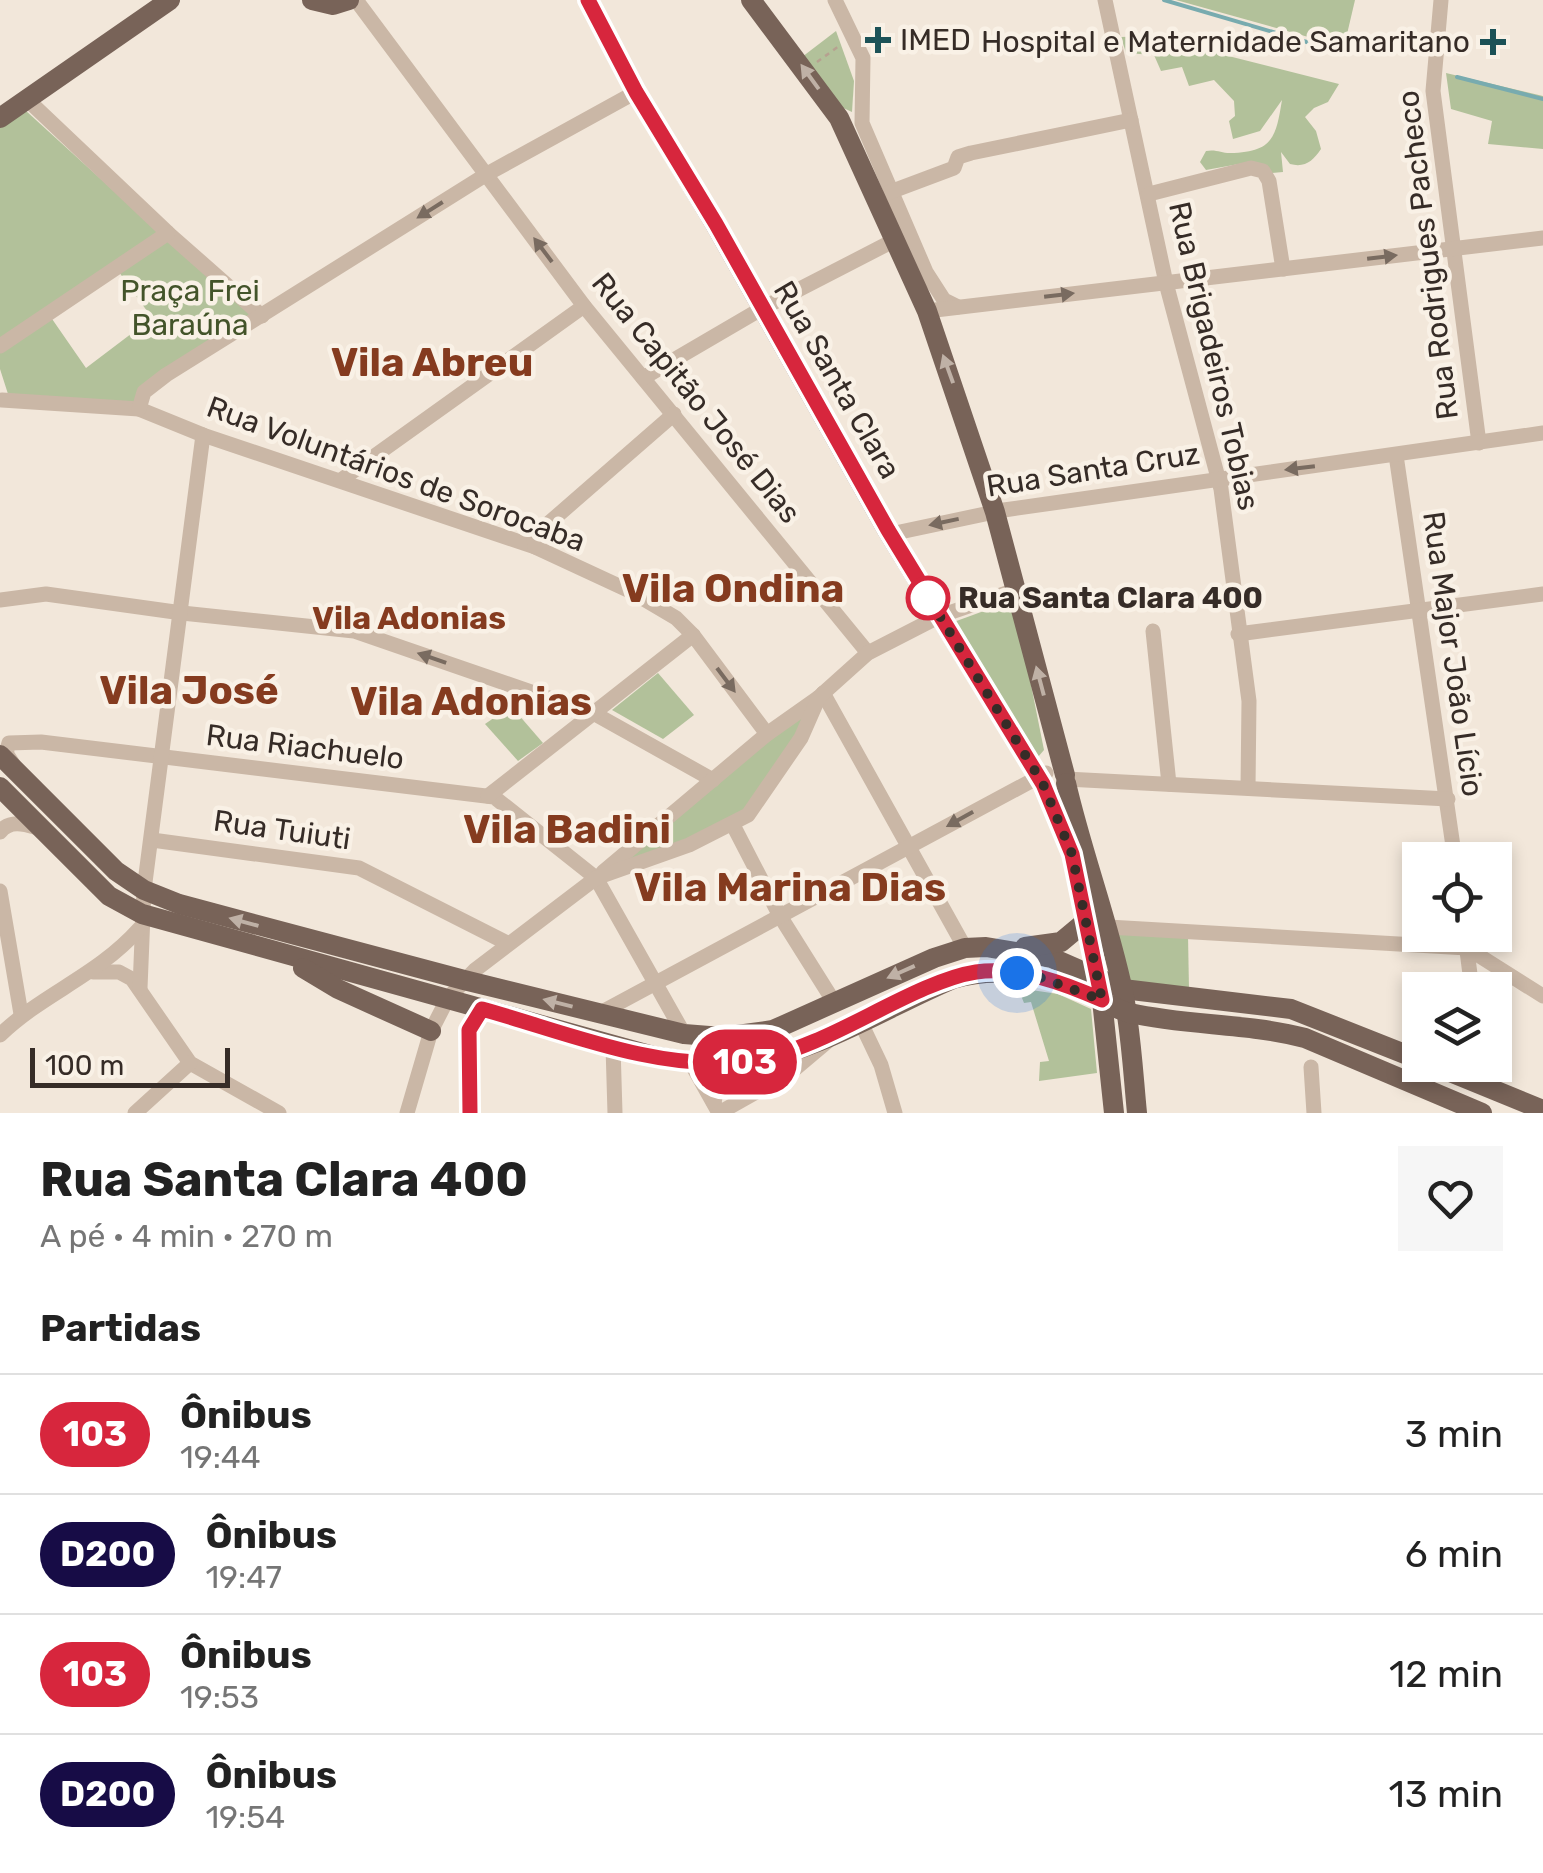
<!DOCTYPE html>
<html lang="pt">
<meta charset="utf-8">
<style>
:root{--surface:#fff;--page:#f6f6f6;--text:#222;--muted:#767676;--line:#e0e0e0}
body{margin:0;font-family:Rubik,sans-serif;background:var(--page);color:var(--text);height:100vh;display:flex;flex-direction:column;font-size:38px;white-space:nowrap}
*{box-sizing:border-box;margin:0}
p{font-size:32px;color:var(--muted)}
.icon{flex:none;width:55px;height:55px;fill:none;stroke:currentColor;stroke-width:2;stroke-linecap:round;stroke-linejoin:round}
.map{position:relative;height:1113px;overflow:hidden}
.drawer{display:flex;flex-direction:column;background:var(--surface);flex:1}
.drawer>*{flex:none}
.badge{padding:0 20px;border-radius:32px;font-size:35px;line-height:65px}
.controls{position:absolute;left:1402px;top:842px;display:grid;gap:20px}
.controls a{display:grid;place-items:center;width:110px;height:110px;border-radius:0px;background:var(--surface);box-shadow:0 5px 15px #0003;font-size:50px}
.scale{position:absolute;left:30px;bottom:25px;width:200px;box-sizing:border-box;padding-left:10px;border:5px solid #362c27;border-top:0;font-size:28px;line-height:35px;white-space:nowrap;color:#362c27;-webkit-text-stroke:8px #f9f1e6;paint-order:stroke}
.you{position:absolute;width:50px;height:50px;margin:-25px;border:8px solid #fff;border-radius:50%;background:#1a73e8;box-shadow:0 0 0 15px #1a73e833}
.map>.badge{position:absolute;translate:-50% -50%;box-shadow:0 0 0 5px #fff}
h2{padding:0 40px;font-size:38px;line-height:90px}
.round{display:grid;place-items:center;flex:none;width:105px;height:105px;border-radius:0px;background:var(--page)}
.head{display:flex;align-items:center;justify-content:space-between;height:170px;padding:0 40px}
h1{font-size:48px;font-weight:700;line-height:75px}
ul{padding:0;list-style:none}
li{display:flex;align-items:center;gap:30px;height:120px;padding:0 40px;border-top:2px solid var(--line)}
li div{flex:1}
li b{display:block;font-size:38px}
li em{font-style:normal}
li .badge{min-width:110px;font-weight:700;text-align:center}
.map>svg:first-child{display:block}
.green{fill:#b2c19a}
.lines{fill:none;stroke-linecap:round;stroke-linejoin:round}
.stream{stroke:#78abaf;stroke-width:4}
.path{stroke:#b6a190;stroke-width:2.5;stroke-dasharray:5 5;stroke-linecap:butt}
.minor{stroke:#cab7a6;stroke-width:15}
.major{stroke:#786358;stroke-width:20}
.oneway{fill:#bfb1a6}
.oneway2{fill:#796b60}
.line-casing{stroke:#fff;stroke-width:22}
.line{stroke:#d7263d;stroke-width:15}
.walk{stroke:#362c27;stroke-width:10;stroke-dasharray:0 18}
.poi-dot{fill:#1c5257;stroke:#f9f1e6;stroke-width:4}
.stop-dot{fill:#fff;stroke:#d7263d;stroke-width:5}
.labels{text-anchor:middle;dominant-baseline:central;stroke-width:9;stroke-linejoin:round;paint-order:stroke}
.poi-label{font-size:30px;fill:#362c27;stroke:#f9f1e6;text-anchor:start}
.street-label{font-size:30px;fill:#362c27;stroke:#f9f1e6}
.park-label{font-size:30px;fill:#43542a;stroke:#f9f1e6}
.stop-label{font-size:30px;font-weight:bold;fill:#362c27;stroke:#f9f1e6;text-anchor:start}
.neighbourhood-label{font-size:32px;font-weight:bold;fill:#853b1f;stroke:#f9f1e6}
.district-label{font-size:40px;font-weight:bold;fill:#853b1f;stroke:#f9f1e6}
</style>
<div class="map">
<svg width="1543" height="1113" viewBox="0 0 1543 1113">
<rect width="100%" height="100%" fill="#f2e7da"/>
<!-- green -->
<g class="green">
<path d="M1176 0H1355L1344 47Z"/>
<path d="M836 31 854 81 852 112 839 106 802 57Z"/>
<path d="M1149 36 1339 84 1328 102 1314 108 1305 117 1316 131 1321 149C1313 161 1305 168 1290 164L1281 152 1283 172 1272 173 1250 162 1206 170 1200 162 1206 151C1216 149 1221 153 1230 153 1274 152 1276 136 1282 100L1260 131 1233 139 1229 121 1235 116 1234 101 1214 80 1189 86 1182 67 1161 71 1154 55 1126 53 1121 37Z"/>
<path d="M1446 73 1543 96V149L1488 144 1492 121 1451 109Z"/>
<path d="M25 110 159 232 0 340V125Z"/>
<path d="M168 241 250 314 133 403 8 394 0 369V352L50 316 86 368 152 318 119 272Z"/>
<path d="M1014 600 1044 750 1038 757 1030 752 951 623Z"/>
<path d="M658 673 694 715 663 739 612 710Z"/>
<path d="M511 706 543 743 518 761 485 724Z"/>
<path d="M801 714 805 721 745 813 685 844 626 861Z"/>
<path d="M1118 935H1188L1189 990 1127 981Z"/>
<path d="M1018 988 1058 994 1091 1009 1097 1073 1039 1081 1040 1062 1049 1061 1031 1002 1024 1003Z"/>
</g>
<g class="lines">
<!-- stream -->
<g class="stream">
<path d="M1164 0 1317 45"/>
<path d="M1457 77 1543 99"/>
</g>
<!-- path -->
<path class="path" d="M817 62 839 46"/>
<!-- minor -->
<g class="minor">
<path d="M356 0 584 306 868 653"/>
<path d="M835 0 863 58 862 123 926 272 944 300 958 307"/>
<path d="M1105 0 1166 283 1221 489 1249 701 1248 788"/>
<path d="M1441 0 1433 91 1479 443"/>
<path d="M34 96 33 105 168 233 262 316"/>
<path d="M890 192 954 168 958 157 971 153 1131 120"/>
<path d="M1149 194 1251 168 1263 171 1269 181 1283 269"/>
<path d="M927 311 1543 238"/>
<path d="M0 346 168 233"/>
<path d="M643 378 761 309 893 241"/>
<path d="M2 400 139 409 203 435 535 547 632 592 676 618 693 635 767 734"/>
<path d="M139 409 144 392 166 375 487 174 636 92"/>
<path d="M1396 455 1455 860"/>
<path d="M341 480 584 306"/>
<path d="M892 537 900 532 1004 510 1543 433"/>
<path d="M535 547 534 536 674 414"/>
<path d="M0 600 46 594 182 613 354 631 595 714 713 780"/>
<path d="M1153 631 1169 784"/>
<path d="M1238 634 1543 594"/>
<path d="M823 693 965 948"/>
<path d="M13 764 6 753 9 743 41 742 494 797 596 878 684 1034"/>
<path d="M1066 779 1448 799"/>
<path d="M488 796 693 635"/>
<path d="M733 825 780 916 834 1002"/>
<path d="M0 832C11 818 27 825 42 829"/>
<path d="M152 840 359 868 507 943"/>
<path d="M603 872 767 734 818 698"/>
<path d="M0 891 21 1014"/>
<path d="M1108 927 1467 948 1543 996"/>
<path d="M1465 935 1472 990"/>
<path d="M93 972H119L132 979 190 1063 279 1113"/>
<path d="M140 988 144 890 203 435"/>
<path d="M600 1013 1046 773"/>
<path d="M860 1021 881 1065 895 1113"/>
<path d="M0 1035C45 992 96 977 140 928"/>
<path d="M613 1046 615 1113"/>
<path d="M691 1063 719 1113"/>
<path d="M1311 1067 1314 1113"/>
<path d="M714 1103 719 1075 733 1063"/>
<path d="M135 1113 190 1063"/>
<path d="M407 1113 431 1031 448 998 475 970 596 878 689 845 748 815 801 738 819 697 868 653 940 616 1015 590"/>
<path d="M470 1113 469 1030 482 1009"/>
<path d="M719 1113 790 1073 828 1041"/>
</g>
<!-- major -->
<g class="major">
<path d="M312 0 333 5 349 0"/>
<path d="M588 0 636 92 715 224 887 530 1043 784 1072 853 1102 1000 1114 1113"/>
<path d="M751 0 839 118 927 311 995 512 1065 775"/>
<path d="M0 118 170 0"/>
<path d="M0 755 116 871 144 890 179 904 464 980 684 1034 722 1037 773 1030 934 958 965 948 986 947 1052 958 1123 989 1291 1009 1420 1060"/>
<path d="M1066 783C1082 853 1108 920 1123 991 1131 1031 1133 1072 1137 1113"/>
<path d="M0 787 109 896 142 914 653 1056C683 1061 714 1066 745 1062 814 1054 889 1006 953 979 998 966 1045 975 1088 994 1102 1000 1116 1010 1130 1013 1188 1026 1248 1023 1305 1038L1482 1113"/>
<path d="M1025 947 1061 942 1085 922"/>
<path d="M303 968 338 989 431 1031"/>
<path d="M1433 1065 1543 1110"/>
</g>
</g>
<!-- one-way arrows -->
<defs><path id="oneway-solid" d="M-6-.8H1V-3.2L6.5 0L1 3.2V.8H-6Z" transform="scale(2.5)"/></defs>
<g class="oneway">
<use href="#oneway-solid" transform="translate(810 77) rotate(-126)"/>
<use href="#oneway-solid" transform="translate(948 369) rotate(-110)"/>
<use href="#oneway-solid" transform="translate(1040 681) rotate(-105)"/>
<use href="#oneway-solid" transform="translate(244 922) rotate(-165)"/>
<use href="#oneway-solid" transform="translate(901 972) rotate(156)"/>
<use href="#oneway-solid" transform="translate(558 1003) rotate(-166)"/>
</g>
<g class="oneway2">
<use href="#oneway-solid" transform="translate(430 210) rotate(148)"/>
<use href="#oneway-solid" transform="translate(543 250) rotate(-127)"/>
<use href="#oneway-solid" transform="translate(1382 257) rotate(-7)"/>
<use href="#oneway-solid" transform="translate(1059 295) rotate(-7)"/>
<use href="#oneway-solid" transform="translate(1300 468) rotate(173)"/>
<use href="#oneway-solid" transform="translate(944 522) rotate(168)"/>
<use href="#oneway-solid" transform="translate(432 658) rotate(-161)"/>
<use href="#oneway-solid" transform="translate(726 680) rotate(53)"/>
<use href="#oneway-solid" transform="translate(960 819) rotate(151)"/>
</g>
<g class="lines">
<defs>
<path id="line" d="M470 1113 469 1030 482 1009C565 1032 655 1070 742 1062 768 1060 791 1051 815 1041 862 1022 929 979 976 972 1018 966 1064 983 1102 1000L1072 854 1043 784 888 530 716 224 636 92 588 0"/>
</defs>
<!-- line casing -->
<use href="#line" class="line-casing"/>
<!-- line -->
<use href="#line" class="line"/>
<!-- walk -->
<path class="walk" d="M928 598 925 592 1043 784 1072 854 1102 1000 1042 978 1017 973"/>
</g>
<!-- markers -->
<g class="poi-dot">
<path d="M873 25h10v10h10v10h-10v10h-10v-10h-10v-10h10z"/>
<path d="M1488 27h10v10h10v10h-10v10h-10v-10h-10v-10h10z"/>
</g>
<circle class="stop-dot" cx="928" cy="598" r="20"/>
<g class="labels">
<!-- poi labels -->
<g class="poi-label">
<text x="900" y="40">IMED</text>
<text x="1470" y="42" text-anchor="end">Hospital e Maternidade Samaritano</text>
</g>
<!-- street labels -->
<g class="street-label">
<text transform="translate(1428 255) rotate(-97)">Rua Rodrigues Pacheco</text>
<text transform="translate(1214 356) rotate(77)">Rua Brigadeiros Tobias</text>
<text transform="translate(837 380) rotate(60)">Rua Santa Clara</text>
<text transform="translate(696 398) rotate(51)">Rua Capitão José Dias</text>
<text transform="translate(1093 470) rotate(-9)">Rua Santa Cruz</text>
<text transform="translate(396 474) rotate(20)">Rua Voluntários de Sorocaba</text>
<text transform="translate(1453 654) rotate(82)">Rua Major João Lício</text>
<text transform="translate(305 747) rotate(7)">Rua Riachuelo</text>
<text transform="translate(282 830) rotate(8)">Rua Tuiuti</text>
</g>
<!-- park labels -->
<g class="park-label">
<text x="190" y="291">Praça Frei<tspan x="190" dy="34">Baraúna</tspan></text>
</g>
<!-- stop labels -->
<g class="stop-label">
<text x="958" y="598">Rua Santa Clara 400</text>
</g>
<!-- neighbourhood labels -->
<g class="neighbourhood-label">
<text x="409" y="618">Vila Adonias</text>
</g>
<!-- district labels -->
<g class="district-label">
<text x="432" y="362">Vila Abreu</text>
<text x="733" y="588">Vila Ondina</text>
<text x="189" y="690">Vila José</text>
<text x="471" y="701">Vila Adonias</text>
<text x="567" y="829">Vila Badini</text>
<text x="790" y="887">Vila Marina Dias</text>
</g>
</g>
</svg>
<div class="controls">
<a><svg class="icon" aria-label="locate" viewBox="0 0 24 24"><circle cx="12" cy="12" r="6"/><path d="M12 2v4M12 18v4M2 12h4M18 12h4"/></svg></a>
<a><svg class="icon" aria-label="layers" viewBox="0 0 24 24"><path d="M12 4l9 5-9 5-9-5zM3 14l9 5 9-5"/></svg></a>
</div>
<div class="scale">100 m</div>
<div class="you" style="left:1017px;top:973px"></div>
<b class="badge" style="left:745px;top:1062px;background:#d7263d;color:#fff">103</b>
</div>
<section class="drawer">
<div class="head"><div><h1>Rua Santa Clara 400</h1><p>A pé · 4 min · 270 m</p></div><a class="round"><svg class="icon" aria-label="heart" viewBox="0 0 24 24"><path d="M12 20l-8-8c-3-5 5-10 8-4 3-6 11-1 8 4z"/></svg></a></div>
<h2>Partidas</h2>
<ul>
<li><span class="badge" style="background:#d7263d;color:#fff">103</span><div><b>Ônibus</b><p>19:44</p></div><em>3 min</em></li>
<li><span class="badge" style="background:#170c46;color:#fff">D200</span><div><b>Ônibus</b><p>19:47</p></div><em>6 min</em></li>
<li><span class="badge" style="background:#d7263d;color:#fff">103</span><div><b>Ônibus</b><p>19:53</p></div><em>12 min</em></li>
<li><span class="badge" style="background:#170c46;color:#fff">D200</span><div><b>Ônibus</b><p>19:54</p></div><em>13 min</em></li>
</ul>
</section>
